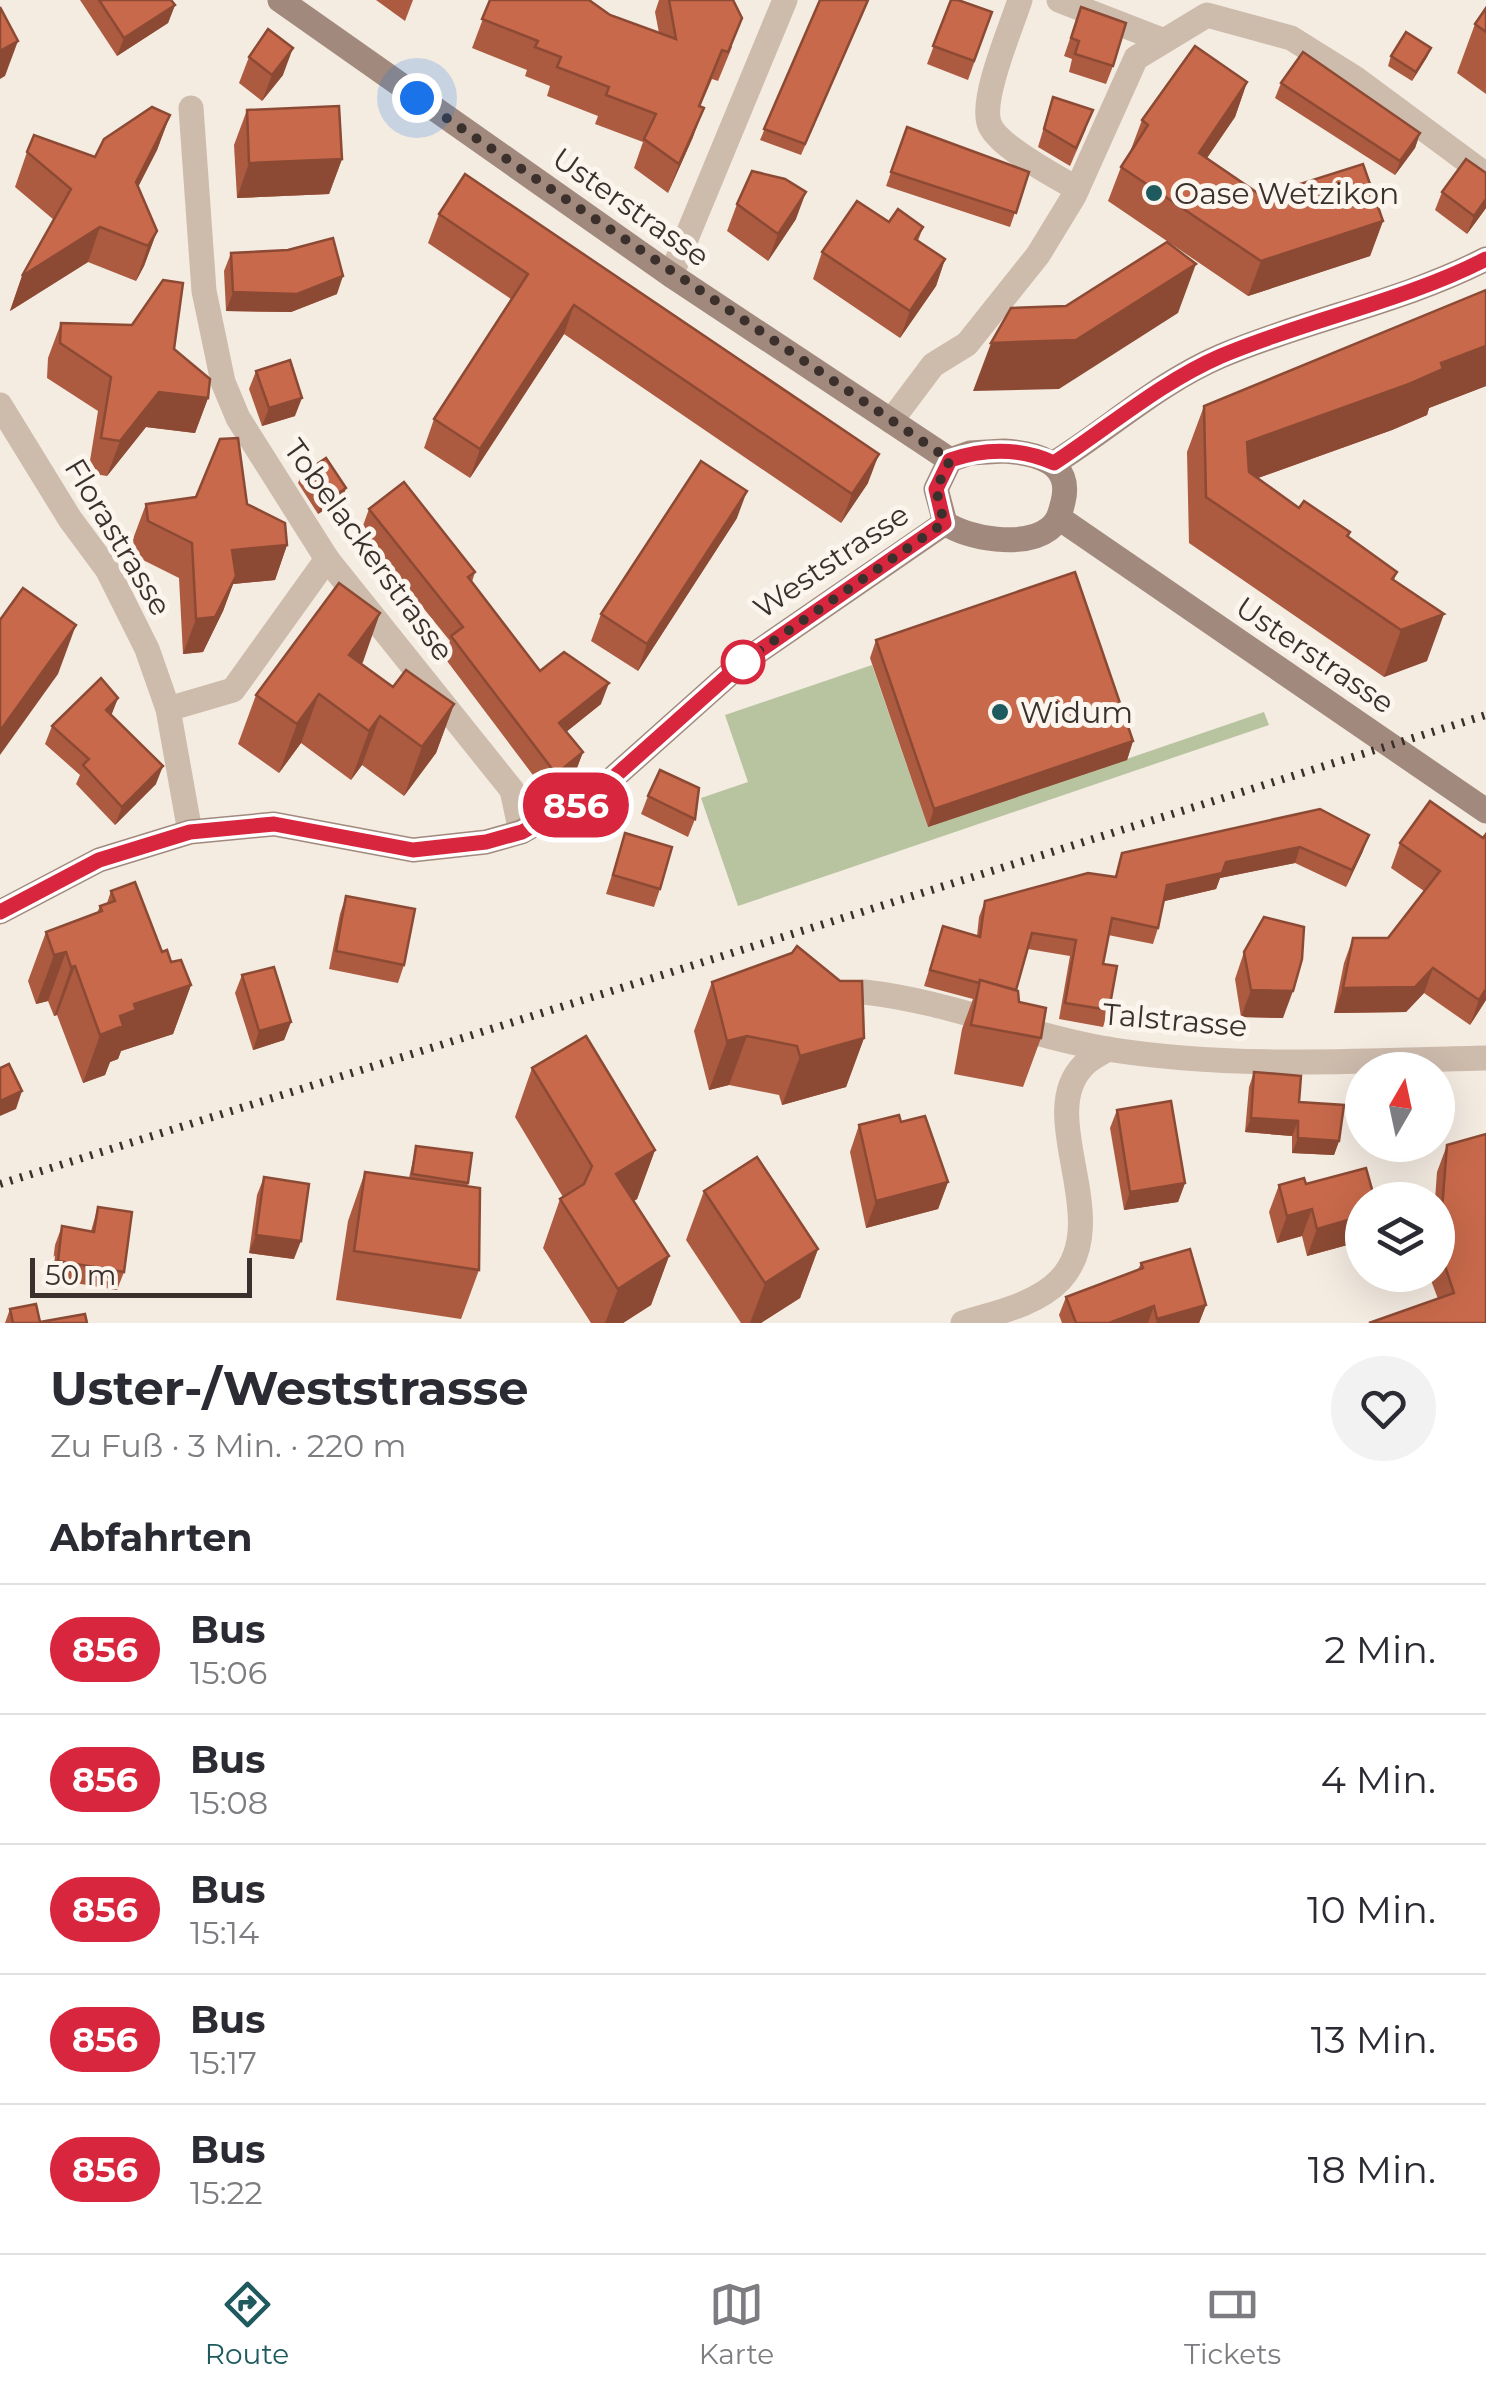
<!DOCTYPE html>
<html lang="de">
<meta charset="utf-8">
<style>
:root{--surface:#fff;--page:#f2f2f3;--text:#2b2b33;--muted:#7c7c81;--line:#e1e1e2;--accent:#1f5a5e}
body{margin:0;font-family:Montserrat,sans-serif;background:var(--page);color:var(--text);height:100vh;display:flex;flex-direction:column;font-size:38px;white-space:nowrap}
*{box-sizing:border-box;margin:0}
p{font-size:32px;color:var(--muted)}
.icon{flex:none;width:55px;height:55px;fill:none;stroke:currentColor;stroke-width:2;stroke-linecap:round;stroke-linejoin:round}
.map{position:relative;height:1323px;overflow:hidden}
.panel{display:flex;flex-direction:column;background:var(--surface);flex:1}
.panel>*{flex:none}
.badge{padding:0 20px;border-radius:32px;font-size:35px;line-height:65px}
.needle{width:65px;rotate:9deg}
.tools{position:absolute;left:1345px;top:1052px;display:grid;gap:20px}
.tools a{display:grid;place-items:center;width:110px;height:110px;border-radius:50%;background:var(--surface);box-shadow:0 10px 40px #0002;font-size:50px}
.scale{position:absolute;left:30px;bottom:25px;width:222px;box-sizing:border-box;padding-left:10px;border:5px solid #3b302b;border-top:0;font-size:28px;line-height:35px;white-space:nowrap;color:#3b302b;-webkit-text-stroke:8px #fbf5ee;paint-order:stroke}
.you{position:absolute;width:50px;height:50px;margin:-25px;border:8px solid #fff;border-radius:50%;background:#1a73e8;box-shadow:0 0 0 15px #1a73e833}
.map>.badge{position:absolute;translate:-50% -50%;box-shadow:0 0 0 5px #fff}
h2{padding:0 50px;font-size:38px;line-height:90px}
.round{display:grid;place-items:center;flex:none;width:105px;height:105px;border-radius:52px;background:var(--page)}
.summary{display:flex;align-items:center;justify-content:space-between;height:170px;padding:0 50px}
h1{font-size:48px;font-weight:700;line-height:75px}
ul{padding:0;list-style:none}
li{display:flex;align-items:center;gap:30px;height:130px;padding:0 50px;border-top:2px solid var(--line)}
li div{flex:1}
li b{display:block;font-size:38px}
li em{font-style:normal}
li .badge{min-width:110px;font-weight:700;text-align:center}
.tabs{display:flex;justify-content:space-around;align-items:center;height:140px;border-top:2px solid var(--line);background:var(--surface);font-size:28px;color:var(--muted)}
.tabs a{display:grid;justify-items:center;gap:5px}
.tabs .current{color:var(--accent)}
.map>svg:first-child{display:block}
.green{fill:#b8c4a0}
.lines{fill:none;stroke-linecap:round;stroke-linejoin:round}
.street{stroke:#cdbbac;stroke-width:25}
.secondary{stroke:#a18a7d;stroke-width:25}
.rail{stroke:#3b302b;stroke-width:8;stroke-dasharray:2.5 8;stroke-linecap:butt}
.wall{fill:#ac5a40}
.shaded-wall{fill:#8c4a34}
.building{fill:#c8694b;stroke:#8c4a34;stroke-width:2.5}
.line-casing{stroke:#fff;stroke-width:22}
.line{stroke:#d7263d;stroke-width:15}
.walk{stroke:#3b302b;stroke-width:10;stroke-dasharray:0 18}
.poi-dot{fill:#1f5a5e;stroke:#fbf5ee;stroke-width:4}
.stop-dot{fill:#fff;stroke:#d7263d;stroke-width:5}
.labels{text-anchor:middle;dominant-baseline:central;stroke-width:10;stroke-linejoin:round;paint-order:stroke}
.poi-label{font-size:30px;fill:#3b302b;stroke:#fbf5ee;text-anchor:start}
.street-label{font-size:30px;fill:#3b302b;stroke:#fbf5ee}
</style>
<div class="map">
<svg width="1486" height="1323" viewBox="0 0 1486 1323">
<rect width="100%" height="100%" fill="#f4ebe1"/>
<!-- green -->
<path class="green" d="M872 665 928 827 1264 712 1269 725 738 906 701 798 748 782 725 715Z"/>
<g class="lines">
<!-- street -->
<g class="street">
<path d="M1020 0C1011 28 981 97 989 123 996 146 1056 176 1077 189"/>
<path d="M1059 0 1164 41"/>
<path d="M191 108 204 291 223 382 238 418 327 559 512 790 521 832"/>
<path d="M671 275 785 0"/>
<path d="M0 405 70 519 107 569 147 649 168 709 190 832"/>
<path d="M891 421 933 365 967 344 1038 255 1074 196 1136 58 1207 15 1291 38 1355 78 1486 175"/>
<path d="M168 709 233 690 327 559"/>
<path d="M864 992C947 1001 1024 1035 1107 1049 1232 1069 1360 1061 1486 1058"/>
<path d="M963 1323C995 1313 1036 1305 1060 1280 1116 1220 1034 1117 1083 1066 1089 1059 1100 1054 1108 1049"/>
</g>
<!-- secondary -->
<g class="secondary">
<path d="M280 0 671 275 950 460"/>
<path d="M1004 451C1036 453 1073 462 1063 502 1060 513 1059 521 1049 529 1024 548 968 539 945 523L936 489 950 460 970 453Z"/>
<path d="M1054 463C1110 428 1160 382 1221 356 1308 319 1402 302 1486 259"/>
<path d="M1059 518 1486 811"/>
<path d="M0 912 99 860 190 832 274 824 413 850 486 842 521 832 604 786 743 662 945 523"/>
</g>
<!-- rail -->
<path class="rail" d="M0 1184 1486 715"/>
</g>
<!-- wall -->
<g class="wall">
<path d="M80 0H171L175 5 168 23 117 56Z"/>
<path d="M376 0H413L405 21Z"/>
<path d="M490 0 610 15 659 33 655 12 659 0H733L732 47 718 81 712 79 700 107 693 137 668 193 634 168 643 142 595 124 598 116 547 96 550 86 525 76 527 70 472 48Z"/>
<path d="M820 0H869L801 155 760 140Z"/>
<path d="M951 0 992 12 968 80 927 64Z"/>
<path d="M1081 7 1113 66 1106 84 1069 72 1072 59 1064 56Z"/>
<path d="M1486 8V94L1457 73 1475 24Z"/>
<path d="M1431 48 1427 57 1412 81 1388 66 1391 56Z"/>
<path d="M249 57 283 75 262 101 239 83Z"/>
<path d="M1247 82 1235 117 1207 158 1262 196 1383 221 1370 256 1248 296 1108 201 1121 167 1130 152 1142 120Z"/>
<path d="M1281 83 1420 133 1415 148 1395 175 1275 98Z"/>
<path d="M1053 97 1086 129 1070 166 1038 147Z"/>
<path d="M247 110 342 159 329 194 237 198 234 145Z"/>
<path d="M170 115 157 150 138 187 157 231 144 266 136 281 88 262 10 311 22 276 54 220 15 187 27 152 95 157Z"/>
<path d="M907 127 1029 172 1010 227 886 186Z"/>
<path d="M1442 192 1486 208 1467 234 1435 210Z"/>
<path d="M737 204 796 219 768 261 727 231Z"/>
<path d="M439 214 868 483 841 523 564 334 470 478 424 448 434 419 511 299 428 243Z"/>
<path d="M889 222 923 227 918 241 945 259 936 286 900 338 813 279 822 252Z"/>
<path d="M231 253 337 294 291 312 226 311 224 271Z"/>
<path d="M1486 290V386L1429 408 1427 415 1392 430 1258 478 1299 508 1350 532 1349 537 1397 572 1394 580 1427 661 1384 677 1189 543 1187 452 1204 406Z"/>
<path d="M61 323 174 349 208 398 195 433 146 427 107 476 88 473 98 411 47 378 48 358Z"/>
<path d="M256 371 295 416 262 426 249 389Z"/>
<path d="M302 474 346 488 342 498 318 514 298 483Z"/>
<path d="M146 504H247L287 545 275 580 233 584 223 611 203 652 183 654 179 578 135 556 133 539Z"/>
<path d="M369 509 475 572 472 582 540 671 601 704 566 732 583 752 575 773 548 795 444 657 450 641 361 531Z"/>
<path d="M737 518 638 671 591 641 601 614Z"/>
<path d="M380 613 361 664 393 687 454 704 436 753 404 796 362 765 351 780 301 743 279 773 238 744 256 695Z"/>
<path d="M876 640 1133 741 1127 760 928 827 870 658Z"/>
<path d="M118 698 111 715 156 784 115 825 76 784 80 775 45 744 52 726Z"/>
<path d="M648 796 695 819 688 837 641 814Z"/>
<path d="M1430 801 1486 1000 1470 1025 1424 993 1406 1012 1334 1013 1344 963 1353 938H1388L1424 891 1391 868 1400 843Z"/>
<path d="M1320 809 1363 851 1346 887 1295 863 1220 878 1216 889 1164 901 1158 928 1153 944 1108 935 1103 964 1109 1010 1103 1027 1059 1019 1070 956 1028 949 1016 990 1019 1002 1041 1038 1023 1087 954 1074 962 1029 973 999 924 986 943 926 977 936 979 917 985 901 1115 877 1122 853Z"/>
<path d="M625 833 660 889 654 907 606 894Z"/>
<path d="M111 891 191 985 173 1034 121 1051 118 1059 110 1062 105 1075 83 1083 57 1015 54 1016 48 1001 36 1004 28 981 46 932 97 913 100 906 107 903Z"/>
<path d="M346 896 404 965 398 983 329 969 340 914Z"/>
<path d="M1244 952 1283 1018 1241 1017 1235 979Z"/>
<path d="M242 975 291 1022 284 1040 253 1050 235 993Z"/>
<path d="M712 982 864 1038 846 1087 782 1105 779 1095 729 1085 709 1090 694 1031Z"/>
<path d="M532 1068 655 1150 637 1199 634 1201 669 1256 651 1305 623 1323H591L543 1248 560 1199 563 1197 515 1117Z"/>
<path d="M1254 1072 1339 1141 1334 1155 1292 1153V1136L1245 1132 1249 1087Z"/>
<path d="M1117 1110 1185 1183 1178 1202 1124 1210 1110 1128Z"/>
<path d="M901 1122 948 1182 938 1209 866 1228 850 1152 859 1125Z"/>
<path d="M1447 1145 1486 1323 1438 1299 1429 1275H1438V1200H1435L1437 1172Z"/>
<path d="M416 1146 468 1183 467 1187 479 1270 461 1319 336 1300 348 1221 365 1172 409 1178Z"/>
<path d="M264 1177 294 1259 249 1253 257 1195Z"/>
<path d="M1306 1184 1362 1200V1241L1307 1256 1302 1236 1277 1243 1269 1212 1279 1185Z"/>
<path d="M704 1191 818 1249 800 1298 761 1323H741L686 1240Z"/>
<path d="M98 1207 124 1272 117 1290 51 1279 55 1245 62 1226 91 1231Z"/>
<path d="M1141 1263 1206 1305 1199 1323H1062L1059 1315 1066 1297 1138 1270Z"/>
<path d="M10 1309 40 1322 87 1323H5Z"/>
</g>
<!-- shaded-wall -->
<g class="shaded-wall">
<path d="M175 5 168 23 117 56 124 38Z"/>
<path d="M18 41 5 76 0 79V51Z"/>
<path d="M293 48 283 75 262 101 272 75Z"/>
<path d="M1431 48 1427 57 1412 81 1416 72Z"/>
<path d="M1247 82 1235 117 1187 187 1199 153Z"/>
<path d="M704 108 693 137 668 193 679 164Z"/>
<path d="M170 115 157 150 123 216 136 182Z"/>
<path d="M1420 133 1415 148 1395 175 1400 161Z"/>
<path d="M342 159 329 194 237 198 249 163Z"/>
<path d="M806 192 796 219 768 261 778 234Z"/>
<path d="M1486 199V208L1467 234 1474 216Z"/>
<path d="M1383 221 1370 256 1248 296 1261 261Z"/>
<path d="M100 227 88 262 10 311 22 276Z"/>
<path d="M157 231 144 266 136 281 148 246Z"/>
<path d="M945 259 936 286 900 338 910 311Z"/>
<path d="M1196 264 1178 313 1059 389 973 391 991 343Z"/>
<path d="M343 276 337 294 291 312 226 311 233 292Z"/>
<path d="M574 305 564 334 470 478 480 449Z"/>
<path d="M1486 346V386L1429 408 1427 415 1392 430 1230 488 1247 442Z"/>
<path d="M159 392 208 398 195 433 146 427 107 476 120 441Z"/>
<path d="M302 398 295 416 262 426 269 408Z"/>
<path d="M879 454 868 483 841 523 852 494Z"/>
<path d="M346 488 342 498 318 514 321 505Z"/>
<path d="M747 491 737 518 638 671 647 644Z"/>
<path d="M287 545 275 580 233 584 223 611 203 652 183 654 196 619 232 550Z"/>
<path d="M380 613 363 662 332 704 349 655Z"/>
<path d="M1444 614 1427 661 1384 677 1401 630Z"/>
<path d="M76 625 58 674 0 755V731Z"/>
<path d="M609 683 601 704 551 744 559 723Z"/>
<path d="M319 694 301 743 279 773 297 724Z"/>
<path d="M118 698 111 716 106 710Z"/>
<path d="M454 704 436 753 404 796 422 747Z"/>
<path d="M380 716 362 765 351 780 369 731Z"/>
<path d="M1133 741 1127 760 928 827 934 809Z"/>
<path d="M583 752 575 773 548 795 556 774Z"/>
<path d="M163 766 156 784 115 825 122 807Z"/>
<path d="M1369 835 1363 851 1346 887 1352 870Z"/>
<path d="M1300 847 1295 863 1220 878 1216 889 1161 902 1167 885 1226 862Z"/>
<path d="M66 952 48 1001 36 1004 54 955Z"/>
<path d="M75 966 57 1015 54 1016 71 967Z"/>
<path d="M1433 968 1424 993 1406 1012 1334 1013 1343 988Z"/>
<path d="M191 985 173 1034 121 1051 118 1059 110 1062 105 1075 83 1083 100 1035 134 1004Z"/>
<path d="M1486 989V1000L1470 1025 1479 1000Z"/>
<path d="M1251 990 1293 991 1283 1018 1241 1017Z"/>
<path d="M291 1022 284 1040 253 1050 259 1031Z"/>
<path d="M747 1036 729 1085 709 1090 727 1041Z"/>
<path d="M864 1038 846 1087 782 1105 800 1056Z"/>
<path d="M22 1091 16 1109 0 1116V1101Z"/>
<path d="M1251 1118 1298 1121 1292 1136 1245 1132Z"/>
<path d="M1298 1138 1339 1141 1334 1155 1292 1153Z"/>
<path d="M655 1150 637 1199 598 1223 616 1174Z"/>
<path d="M948 1182 938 1209 866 1228 876 1201Z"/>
<path d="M1185 1183 1178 1202 1124 1210 1130 1192Z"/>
<path d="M1312 1209 1302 1236 1277 1243 1287 1216Z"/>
<path d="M1362 1216V1241L1307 1256 1317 1229Z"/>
<path d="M256 1235 301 1241 294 1259 249 1253Z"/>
<path d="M818 1249 800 1298 761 1323H750L765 1283Z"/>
<path d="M669 1256 651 1305 623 1323H605L618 1289Z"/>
<path d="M1206 1305 1199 1323H1156L1157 1319Z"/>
<path d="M1154 1306 1148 1323H1109Z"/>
</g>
<!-- building -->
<g class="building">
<path d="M99 0H171L175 5 124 38Z"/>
<path d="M490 0H589L610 15 676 39 669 0H733L742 18 728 52 722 50 699 106 704 108 679 164 644 139 656 114 606 95 609 87 557 67 561 57 535 47 538 41 482 19Z"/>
<path d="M820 0H868L805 144 764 129Z"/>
<path d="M951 0H958L992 12 974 61 933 46Z"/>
<path d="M0 7 18 41 0 51Z"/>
<path d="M1081 7 1126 23 1113 66 1075 54 1079 41 1071 38Z"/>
<path d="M1486 8V32L1475 24Z"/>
<path d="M268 29 293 48 272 75 249 57Z"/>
<path d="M1406 32 1431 48 1416 72 1391 56Z"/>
<path d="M1195 46 1247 82 1199 153 1262 196 1363 164 1383 221 1261 261 1121 167 1148 125 1142 120Z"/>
<path d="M1303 52 1420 133 1400 161 1281 83Z"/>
<path d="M1053 97 1093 110 1076 148 1044 129Z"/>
<path d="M339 106 342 159 249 163 247 110Z"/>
<path d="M152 107 170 115 136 182 157 231 148 246 100 227 22 276 71 189 27 152 34 135 95 157 104 139Z"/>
<path d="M907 127 1029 172 1016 213 891 172Z"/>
<path d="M1466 159 1486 173V199L1474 216 1442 192Z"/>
<path d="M752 171 785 179 806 192 778 234 737 204Z"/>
<path d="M465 174 879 454 852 494 574 305 480 449 434 419 528 274 439 214Z"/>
<path d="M857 201 889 222 898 209 923 227 915 239 945 259 910 311 822 252Z"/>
<path d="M333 238 343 276 297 294 233 292 231 253 288 250Z"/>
<path d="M1167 242 1196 264 1076 340 991 343 1011 308 1066 306Z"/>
<path d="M163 280 183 283 174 349 210 379 208 398 159 392 120 441 101 438 111 377 60 343 61 323 132 325Z"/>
<path d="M1486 290V346L1441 363 1443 369 1409 384 1247 442 1249 472 1299 508 1304 501 1350 532 1347 536 1397 572 1392 579 1444 614 1401 630 1206 497 1204 406Z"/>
<path d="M290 360 302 398 269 408 256 371Z"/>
<path d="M238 438 247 504 285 523 287 545 232 550 236 576 215 617 196 619 192 543 148 521 146 504 196 497 220 439Z"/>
<path d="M326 458 346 488 321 505 302 474Z"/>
<path d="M701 461 747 491 647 644 601 614Z"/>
<path d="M404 482 475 572 468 577 540 671 564 652 609 683 559 723 583 752 556 774 451 636 463 627 369 509Z"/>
<path d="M1075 572 1133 741 934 809 876 640Z"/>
<path d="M339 583 380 613 349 655 393 687 406 670 454 704 422 747 380 716 369 731 319 694 297 724 256 695Z"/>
<path d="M23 588 76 625 0 731V620Z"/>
<path d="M101 678 118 698 106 710 163 766 122 807 83 765 89 759 52 726Z"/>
<path d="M660 770 699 788 695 819 648 796Z"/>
<path d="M1430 801 1483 838 1486 834V989L1479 1000 1433 968 1415 987 1343 988 1353 938H1388L1440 871 1400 843Z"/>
<path d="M1320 809 1369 835 1352 870 1300 847 1226 862 1222 873 1167 885 1158 928 1112 918 1103 964 1117 966 1109 1010 1065 1003 1076 940 1032 933 1016 990 980 980 979 983 930 970 943 926 980 937 985 901 1088 873 1116 877 1122 853Z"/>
<path d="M625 833 672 847 660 889 613 875Z"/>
<path d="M135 882 162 952 167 950 171 962 181 960 191 985 134 1004 136 1010 120 1016 123 1026 100 1035 75 966 71 967 66 952 54 955 46 932 102 911 100 906 115 901 111 891Z"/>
<path d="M346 896 415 909 404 965 336 951Z"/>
<path d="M1264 917 1304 927 1302 959 1293 991 1251 990 1244 952Z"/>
<path d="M797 946 840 981H862L864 1038 800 1056 797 1046 747 1036 727 1041 712 982 792 953Z"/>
<path d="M274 967 291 1022 259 1031 242 975Z"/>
<path d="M980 980 1018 991 1019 1002 1046 1008 1041 1038 971 1025Z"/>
<path d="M586 1036 655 1150 616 1174 669 1256 618 1289 560 1199 584 1184 592 1166 532 1068Z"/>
<path d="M9 1064 22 1091 0 1101V1068Z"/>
<path d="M1254 1072 1301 1076 1299 1102 1344 1105 1339 1141 1298 1138V1121L1251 1118Z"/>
<path d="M1171 1101 1185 1183 1130 1192 1117 1110Z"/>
<path d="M899 1115 901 1122 925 1116 948 1182 876 1201 859 1125Z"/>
<path d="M1486 1134V1323H1369L1454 1293 1439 1248 1447 1145Z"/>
<path d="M416 1146 472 1153 468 1183 412 1174Z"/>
<path d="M757 1157 818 1249 765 1283 704 1191Z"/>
<path d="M1366 1168 1375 1200H1362V1216L1317 1229 1312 1209 1287 1216 1279 1185 1304 1178 1306 1184Z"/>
<path d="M365 1172 480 1188 479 1270 354 1251Z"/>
<path d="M264 1177 309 1184 301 1241 256 1235Z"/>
<path d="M98 1207 132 1212 124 1272 58 1261 62 1226 94 1232Z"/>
<path d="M1190 1249 1206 1305 1157 1319 1154 1306 1109 1323H1076L1066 1297 1143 1268 1141 1263Z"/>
<path d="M36 1304 40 1322 85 1314 87 1323H13L10 1309Z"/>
</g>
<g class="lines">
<defs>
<path id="line" d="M0 912 99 860 190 832 274 824 413 850 486 842 522 832 604 786 743 662 944 523 936 489 950 460C985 448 1021 448 1054 463 1109 427 1161 382 1221 356 1308 319 1402 302 1486 259"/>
</defs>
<!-- line casing -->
<use href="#line" class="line-casing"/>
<!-- line -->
<use href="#line" class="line"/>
<!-- walk -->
<path class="walk" d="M417 98 950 460 936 489 944 523 743 662"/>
</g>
<!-- markers -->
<g class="poi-dot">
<circle cx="1154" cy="193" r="10"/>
<circle cx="1000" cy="712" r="10"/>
</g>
<circle class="stop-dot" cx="743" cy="662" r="20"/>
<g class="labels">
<!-- poi labels -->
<g class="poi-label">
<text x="1174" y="193">Oase Wetzikon</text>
<text x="1020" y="712">Widum</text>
</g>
<!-- street labels -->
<g class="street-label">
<text transform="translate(631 207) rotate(35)">Usterstrasse</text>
<text transform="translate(118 537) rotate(59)">Florastrasse</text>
<text transform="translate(369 550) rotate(54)">Tobelackerstrasse</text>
<text transform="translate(831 561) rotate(-34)">Weststrasse</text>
<text transform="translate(1315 655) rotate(34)">Usterstrasse</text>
<text transform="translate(1175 1020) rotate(5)">Talstrasse</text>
</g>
</g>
</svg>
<div class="tools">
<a><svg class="needle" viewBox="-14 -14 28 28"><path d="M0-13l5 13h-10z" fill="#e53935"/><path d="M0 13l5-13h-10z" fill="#7c7c81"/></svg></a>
<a><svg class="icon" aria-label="layers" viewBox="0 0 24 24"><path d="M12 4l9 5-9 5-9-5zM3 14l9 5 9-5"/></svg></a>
</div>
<div class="scale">50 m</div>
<div class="you" style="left:417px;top:98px"></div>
<b class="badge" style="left:576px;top:805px;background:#d7263d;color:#fff">856</b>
</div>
<section class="panel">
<div class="summary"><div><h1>Uster-/Weststrasse</h1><p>Zu Fuß · 3 Min. · 220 m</p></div><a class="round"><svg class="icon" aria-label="heart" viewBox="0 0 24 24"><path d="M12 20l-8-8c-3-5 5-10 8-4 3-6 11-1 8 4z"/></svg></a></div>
<h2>Abfahrten</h2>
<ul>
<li><span class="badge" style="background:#d7263d;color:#fff">856</span><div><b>Bus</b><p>15:06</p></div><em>2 Min.</em></li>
<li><span class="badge" style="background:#d7263d;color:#fff">856</span><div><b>Bus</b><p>15:08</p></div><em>4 Min.</em></li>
<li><span class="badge" style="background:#d7263d;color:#fff">856</span><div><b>Bus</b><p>15:14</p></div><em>10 Min.</em></li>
<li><span class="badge" style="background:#d7263d;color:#fff">856</span><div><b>Bus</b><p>15:17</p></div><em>13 Min.</em></li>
<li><span class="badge" style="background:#d7263d;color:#fff">856</span><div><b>Bus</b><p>15:22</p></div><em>18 Min.</em></li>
</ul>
</section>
<nav class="tabs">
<a class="current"><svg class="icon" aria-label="directions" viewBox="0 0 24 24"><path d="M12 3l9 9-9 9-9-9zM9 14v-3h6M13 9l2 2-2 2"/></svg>Route</a>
<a><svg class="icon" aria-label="map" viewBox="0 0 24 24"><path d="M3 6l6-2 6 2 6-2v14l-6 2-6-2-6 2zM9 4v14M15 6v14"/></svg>Karte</a>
<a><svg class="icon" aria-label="tickets" viewBox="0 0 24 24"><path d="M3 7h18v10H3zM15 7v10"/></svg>Tickets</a>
</nav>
